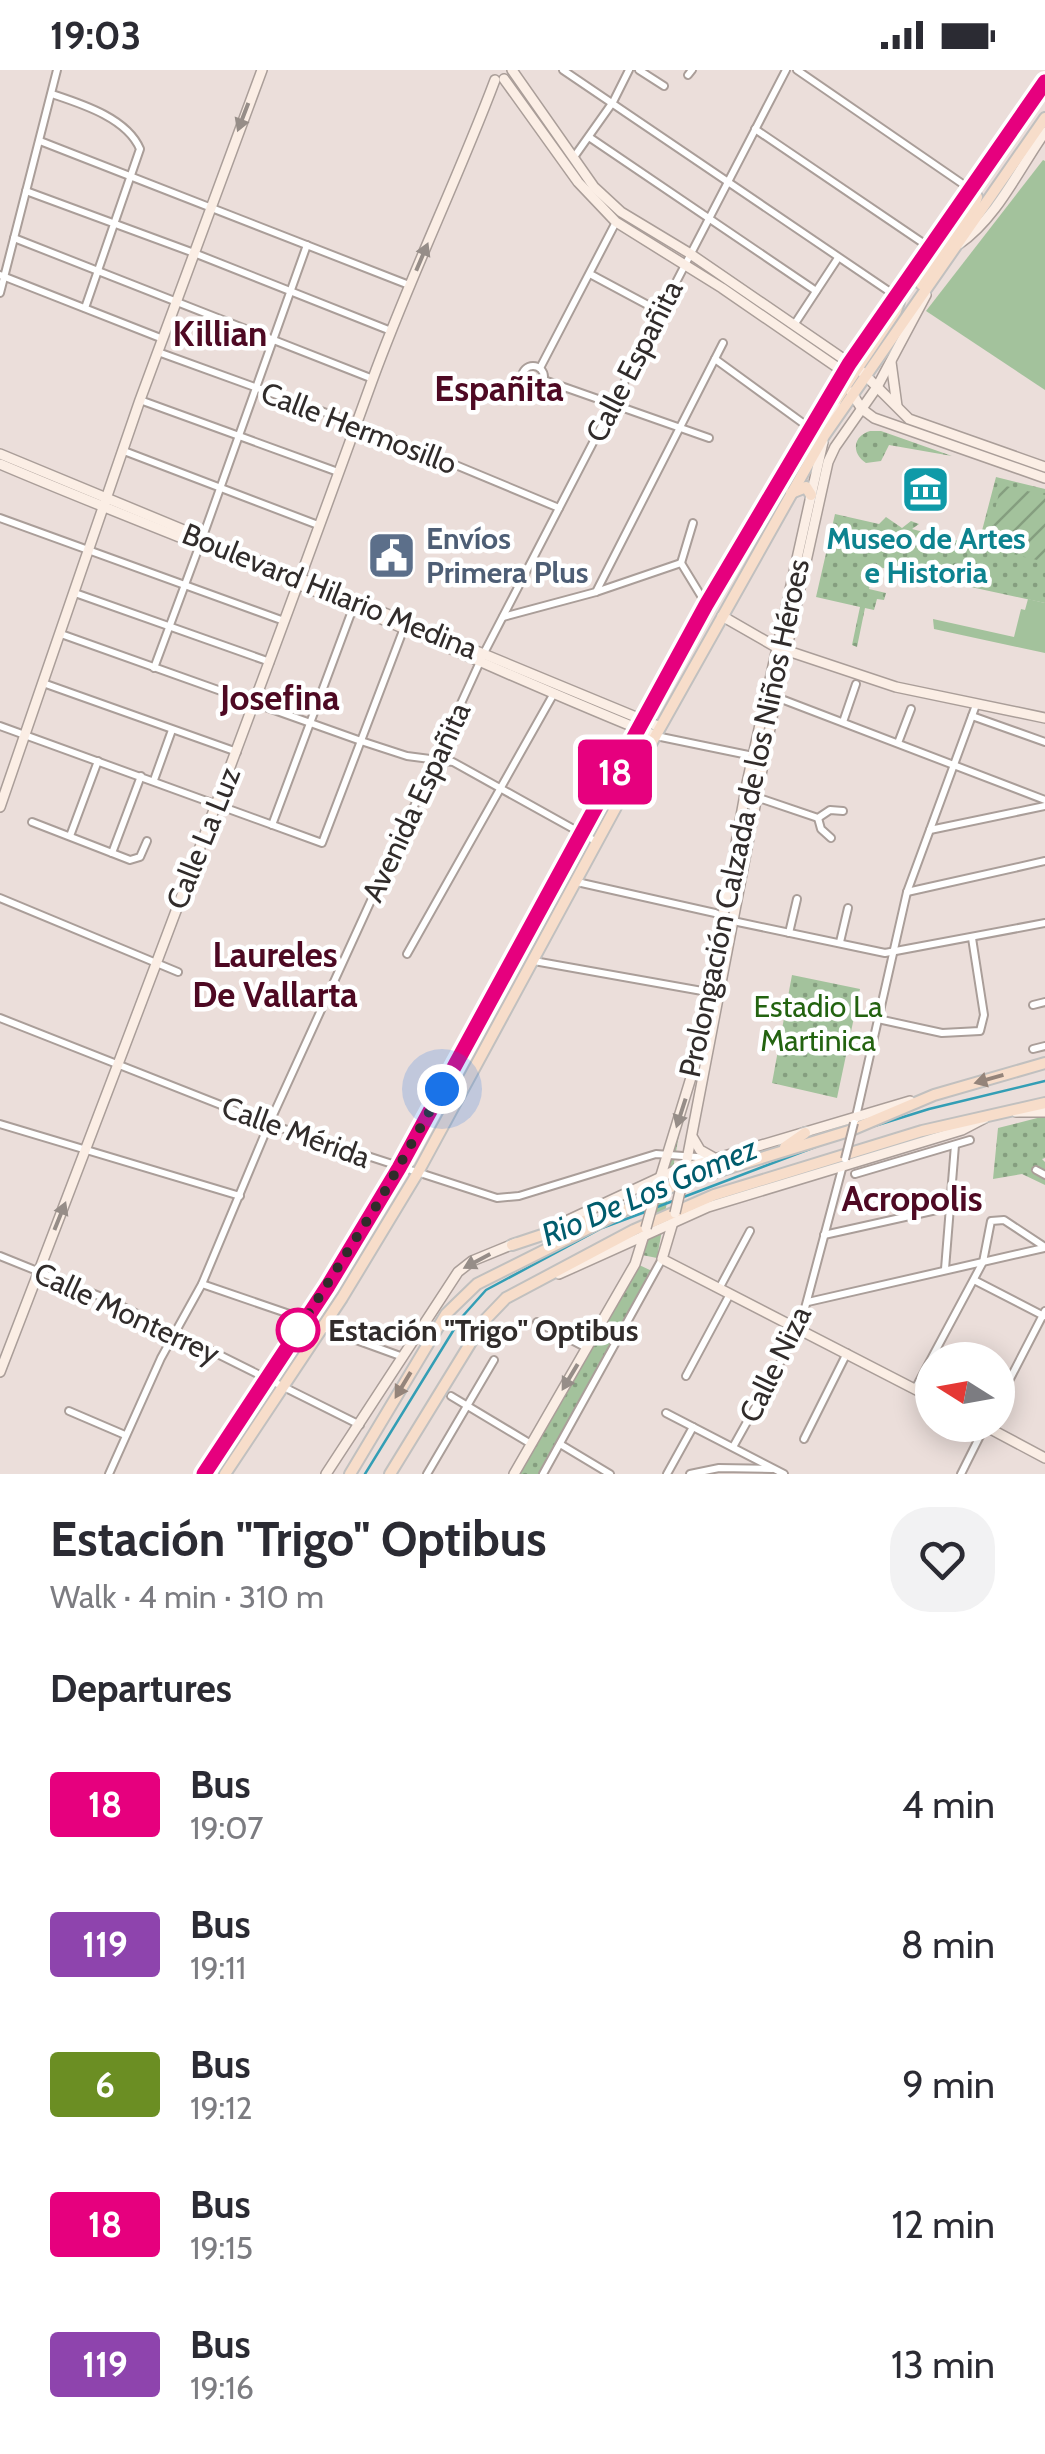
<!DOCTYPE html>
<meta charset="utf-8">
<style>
:root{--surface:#fff;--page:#f2f2f3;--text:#2b2b33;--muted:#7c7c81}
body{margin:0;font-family:Cabin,sans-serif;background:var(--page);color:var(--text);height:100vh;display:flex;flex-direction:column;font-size:38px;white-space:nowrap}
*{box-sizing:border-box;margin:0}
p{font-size:32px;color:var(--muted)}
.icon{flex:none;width:55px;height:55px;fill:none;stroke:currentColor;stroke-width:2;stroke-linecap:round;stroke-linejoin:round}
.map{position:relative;height:1404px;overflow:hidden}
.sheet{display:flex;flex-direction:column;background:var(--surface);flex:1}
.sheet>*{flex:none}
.badge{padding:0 20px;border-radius:8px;font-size:35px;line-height:65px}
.needle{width:65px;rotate:281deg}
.tools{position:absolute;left:915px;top:1272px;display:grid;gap:20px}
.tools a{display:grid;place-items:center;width:100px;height:100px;border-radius:50%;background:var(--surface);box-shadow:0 5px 25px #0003;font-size:50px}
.you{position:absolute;width:50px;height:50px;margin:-25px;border:8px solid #fff;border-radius:50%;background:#1a73e8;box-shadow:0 0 0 15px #1a73e833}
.map>.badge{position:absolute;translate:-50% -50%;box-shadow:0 0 0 5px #fff}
h2{padding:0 50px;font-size:38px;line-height:90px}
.round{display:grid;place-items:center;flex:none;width:105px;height:105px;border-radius:40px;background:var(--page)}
.summary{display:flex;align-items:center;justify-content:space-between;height:170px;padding:0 50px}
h1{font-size:48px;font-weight:700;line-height:75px}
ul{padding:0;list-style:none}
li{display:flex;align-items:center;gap:30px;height:140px;padding:0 50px}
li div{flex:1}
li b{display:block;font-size:38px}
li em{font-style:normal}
li .badge{min-width:110px;font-weight:700;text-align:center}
.status{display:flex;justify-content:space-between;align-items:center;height:70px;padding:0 50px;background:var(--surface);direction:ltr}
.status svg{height:28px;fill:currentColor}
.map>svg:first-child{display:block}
.grass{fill:#a3c29c}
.park{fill:url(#park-dots)}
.garden{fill:url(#garden-furrows)}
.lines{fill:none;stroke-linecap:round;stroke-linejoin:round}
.stream{stroke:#339eb5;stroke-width:2.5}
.street-casing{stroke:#aa9e99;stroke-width:10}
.secondary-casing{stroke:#aa9e99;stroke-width:12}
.primary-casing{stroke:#c1c0bf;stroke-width:14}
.street{stroke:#fff;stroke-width:6}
.secondary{stroke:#fbeee5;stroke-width:9}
.primary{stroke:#f7ddca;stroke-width:10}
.street-bridge-casing{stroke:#aa9e99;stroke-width:10;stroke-linecap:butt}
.secondary-bridge-casing{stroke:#aa9e99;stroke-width:12;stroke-linecap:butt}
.street-bridge{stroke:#fff;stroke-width:6}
.secondary-bridge{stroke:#fbeee5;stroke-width:9}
.oneway{fill:#968d88}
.oneway2{fill:#94847a}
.line-casing{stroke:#fff;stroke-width:22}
.line{stroke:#e6007e;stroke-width:15}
.walk{stroke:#312c2b;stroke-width:10;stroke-dasharray:0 18}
.stop-dot{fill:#fff;stroke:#e6007e;stroke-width:5}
.labels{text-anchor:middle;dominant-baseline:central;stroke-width:9;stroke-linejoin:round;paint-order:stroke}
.street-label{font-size:30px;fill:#312c2b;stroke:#fff}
.service-label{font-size:30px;font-weight:bold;fill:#4e5e75;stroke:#fff;text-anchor:start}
.culture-label{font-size:30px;font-weight:bold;fill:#0d838f;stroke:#fff}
.park-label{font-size:30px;fill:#236310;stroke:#fff}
.stop-label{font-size:30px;font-weight:bold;fill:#312c2b;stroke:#fff;text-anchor:start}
.water-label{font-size:32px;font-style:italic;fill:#005c6d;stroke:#fff}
.quarter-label{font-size:35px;font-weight:bold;fill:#4e0923;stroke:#fff}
</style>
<div class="status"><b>19:03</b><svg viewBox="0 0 49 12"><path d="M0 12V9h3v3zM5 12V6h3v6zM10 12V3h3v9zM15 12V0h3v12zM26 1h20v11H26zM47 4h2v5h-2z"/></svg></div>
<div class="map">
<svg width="1045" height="1404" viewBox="0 0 1045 1404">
<defs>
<pattern id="park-dots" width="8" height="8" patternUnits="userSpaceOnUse" patternTransform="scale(2.5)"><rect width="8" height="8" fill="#a3c29c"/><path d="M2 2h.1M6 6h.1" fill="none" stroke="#859e7f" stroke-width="1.8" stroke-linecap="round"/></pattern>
<pattern id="garden-furrows" width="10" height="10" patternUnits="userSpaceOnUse" patternTransform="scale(2.5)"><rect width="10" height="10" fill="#a3c29c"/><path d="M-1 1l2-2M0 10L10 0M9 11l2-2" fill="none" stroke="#859e7f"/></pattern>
</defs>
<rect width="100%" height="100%" fill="#ebdeda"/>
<!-- grass -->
<g class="grass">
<path d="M1043 90 1045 91V320L926 241Z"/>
<path d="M1028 529 1045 533V583L934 559 933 549 1014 567 1021 539 1025 540Z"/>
</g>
<!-- park -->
<g class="park">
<path d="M870 361H881L952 386 889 375 881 391 866 393C851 383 853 366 870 361Z"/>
<path d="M996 407 1045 419V533L874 496 869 519 886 523 884 530 877 529 874 540 865 538 857 577 852 575 860 537 816 527 835 444 879 454 886 447 902 458 911 451 919 454 912 459 978 476Z"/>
<path d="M810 443 693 1043 691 1042 701 987 680 1059 657 1188 642 1185 691 997 739 759Z"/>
<path d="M792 905 860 919 837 1028 772 1013Z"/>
<path d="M1045 1046V1088L1042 1089 1045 1092V1115L1022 1104 993 1109 998 1058Z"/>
<path d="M637 1194 652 1201 539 1404H517Z"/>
</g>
<!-- garden -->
<path class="garden" d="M1001 415 1045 425V492L986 477Z"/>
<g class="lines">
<!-- stream -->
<g class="stream">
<path d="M868 1058 929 1039 1045 1011"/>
<path d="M681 1128 823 1074"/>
<path d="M657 1137 673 1131"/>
<path d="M365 1404 461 1248 486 1220 602 1158 645 1142"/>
</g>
<defs>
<g id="street">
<path d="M563 0 896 226"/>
<path d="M639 0 664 16"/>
<path d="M797 0 970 119"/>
<path d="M688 5 692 0"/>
<path d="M52 24C82 34 127 48 140 79L85 238"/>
<path d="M755 59 929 177"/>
<path d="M589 67 816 221"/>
<path d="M40 71 409 215"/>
<path d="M574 87 613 32 629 0"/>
<path d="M26 121 194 183 391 261"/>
<path d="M14 168 373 309"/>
<path d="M590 204 659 241"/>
<path d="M0 205 163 269"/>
<path d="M0 223 57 0"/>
<path d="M794 255 838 188"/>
<path d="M158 282 357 354 559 438"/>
<path d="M715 289 811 359"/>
<circle cx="533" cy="307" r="11"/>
<path d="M540 298 616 152"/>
<path d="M544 310 709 368"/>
<path d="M140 330 338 402"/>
<path d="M124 381 318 455"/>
<path d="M0 448 284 551"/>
<path d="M202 469 307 175"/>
<path d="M681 493 706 534"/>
<path d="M681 493 693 453"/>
<path d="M596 522 723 273"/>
<path d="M75 523 270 592"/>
<path d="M503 547 596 522 681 493"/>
<path d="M61 564 361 671 407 686 453 692 597 772"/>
<path d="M154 598 199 477"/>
<path d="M43 613 237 682"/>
<path d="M776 627 1045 730"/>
<path d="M972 646 1045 672"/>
<path d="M843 652 856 614"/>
<path d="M0 656 322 773 404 558"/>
<path d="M656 666 753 686"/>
<path d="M898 673 911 639"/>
<path d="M154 710 172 660"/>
<path d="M756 727 818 748 830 740 843 741"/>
<path d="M818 748 821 759 831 768"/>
<path d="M32 752 130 790 140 787 147 771"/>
<path d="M272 755 353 538"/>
<path d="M930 760 1045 736"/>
<path d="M70 766 98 691"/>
<path d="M112 783 141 706"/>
<path d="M577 812 715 843 733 851 885 883 1045 853"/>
<path d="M907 822 1045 791"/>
<path d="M0 828 178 902"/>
<path d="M789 863 797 829"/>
<path d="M840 872 848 838"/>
<path d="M407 884 553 625"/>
<path d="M534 891 719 924"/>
<path d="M1033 935 1045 932"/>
<path d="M0 948 269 1054 497 1128 519 1126 656 1084 710 1088"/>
<path d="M878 949 942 963 980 961 984 945 972 868"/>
<path d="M1033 979 1045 976"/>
<path d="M855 1051 907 822 976 635"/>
<path d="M0 1054 240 1126"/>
<path d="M1036 1100 1045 1105"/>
<path d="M855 1104 970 1070"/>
<path d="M824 1165 950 1137"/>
<path d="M0 1186 109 1230 360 1355"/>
<path d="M945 1199 955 1075"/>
<path d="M974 1210 1044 1246"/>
<path d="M202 1214 304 1249"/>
<path d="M720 1217 750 1161"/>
<path d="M808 1232 1044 1178"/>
<path d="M537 1252 587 1278"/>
<path d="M323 1258 403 1287"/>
<path d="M686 1306 730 1224"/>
<path d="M915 1319 983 1192 991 1151 1004 1150 1045 1177"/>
<path d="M451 1326 531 1374"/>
<path d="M998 1332 1045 1241"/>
<path d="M69 1341 125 1365"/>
<path d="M666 1343 784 1404"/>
<path d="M804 1369 847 1283"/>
<path d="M560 1374 610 1404"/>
<path d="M733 1377 800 1257 843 1095"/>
<path d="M109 1404 161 1288 202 1214 269 1054 484 583 786 0"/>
<path d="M427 1404 494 1290"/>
<path d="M543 1404 662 1189"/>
<path d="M667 1404 693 1357"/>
<path d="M690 1404 719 1398 772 1399"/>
<path d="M961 1404 985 1356"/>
</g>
<g id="secondary">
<path d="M512 0 594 117 621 142 689 183 861 301 909 349 1045 397"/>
<path d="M504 9 578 112 616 152 722 218 844 302 847 308"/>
<path d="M959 174C996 149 1019 99 1045 62"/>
<path d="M891 292 897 336"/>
<path d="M851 322 862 339 874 348 1045 408"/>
<path d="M827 357 839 324"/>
<path d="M0 384 660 657"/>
<path d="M0 394C99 436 198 474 297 514 418 562 535 618 656 666"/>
<path d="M722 546 776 577 896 617 1045 648"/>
<path d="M0 737 140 330 262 0"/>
<path d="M1016 1042H1045"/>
<path d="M693 1068 700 1080 716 1089"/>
<path d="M685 1100 776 627 828 392 835 377 877 317 926 225"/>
<path d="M658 1115 697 988 747 713 823 372"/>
<path d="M673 1152 662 1189 932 1328"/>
<path d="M549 1159 674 1101 910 1031"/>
<path d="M559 1204 708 1137 962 1060 985 1048"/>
<path d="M0 1302C127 973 252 643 372 311 409 209 457 111 495 10"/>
<path d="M983 1355 1045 1388"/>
<path d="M326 1404 458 1202 472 1191 516 1173"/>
<path d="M514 1404 635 1194 644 1165"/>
</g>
<g id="primary">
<path d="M921 214 975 133 977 127 971 119"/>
<path d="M837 329 896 241 899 232 896 226"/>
<path d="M791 423 806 417 811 425"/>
<path d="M785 1077 805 1063"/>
<path d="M512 1175 590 1149"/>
<path d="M204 1404 380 1130 706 535 849 294 1045 12"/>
<path d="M225 1404 342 1228 417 1104 629 713 824 366 1045 48"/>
<path d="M350 1404 446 1244 477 1214 677 1114 849 1061 934 1025 1045 993"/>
<path d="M390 1404 484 1251 506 1228 634 1160 714 1125 922 1061 1045 1033"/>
</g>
</defs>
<!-- street casing -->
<use href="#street" class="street-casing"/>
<!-- secondary casing -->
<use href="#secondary" class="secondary-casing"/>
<!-- primary casing -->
<use href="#primary" class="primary-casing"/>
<!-- street -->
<use href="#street" class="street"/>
<!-- secondary -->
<use href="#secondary" class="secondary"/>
<!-- primary -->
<use href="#primary" class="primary"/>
<defs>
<path id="street-bridge" d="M845 1089 854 1053"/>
<g id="secondary-bridge">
<path d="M675 1143 685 1100"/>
<path d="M646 1158 658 1115"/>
</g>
</defs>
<!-- street-bridge casing -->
<use href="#street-bridge" class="street-bridge-casing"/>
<!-- secondary-bridge casing -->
<use href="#secondary-bridge" class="secondary-bridge-casing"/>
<!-- street-bridge -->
<use href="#street-bridge" class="street-bridge"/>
<!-- secondary-bridge -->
<use href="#secondary-bridge" class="secondary-bridge"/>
</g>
<!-- one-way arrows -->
<defs><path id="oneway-solid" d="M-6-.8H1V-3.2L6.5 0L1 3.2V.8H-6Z" transform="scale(2.5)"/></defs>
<g class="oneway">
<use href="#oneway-solid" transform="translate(243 47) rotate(111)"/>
<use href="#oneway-solid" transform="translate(422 187) rotate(-67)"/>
<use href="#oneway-solid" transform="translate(681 1043) rotate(108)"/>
<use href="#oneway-solid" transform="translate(60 1146) rotate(-68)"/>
<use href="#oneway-solid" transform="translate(477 1191) rotate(152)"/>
<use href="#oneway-solid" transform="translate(570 1307) rotate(121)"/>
</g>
<g class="oneway2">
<use href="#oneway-solid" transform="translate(989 1009) rotate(164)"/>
<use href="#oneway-solid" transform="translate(403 1315) rotate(121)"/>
</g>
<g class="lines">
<defs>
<path id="line" d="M204 1404 328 1216 399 1098 706 535 849 294 1045 12"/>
</defs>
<!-- line casing -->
<use href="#line" class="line-casing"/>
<!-- line -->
<use href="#line" class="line"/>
<!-- walk -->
<path class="walk" d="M298 1260 294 1267 380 1130 442 1019"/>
</g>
<!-- icons -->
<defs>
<symbol id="museum-square" viewBox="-11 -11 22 22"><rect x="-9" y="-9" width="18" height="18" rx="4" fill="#0f9aa8" stroke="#fff"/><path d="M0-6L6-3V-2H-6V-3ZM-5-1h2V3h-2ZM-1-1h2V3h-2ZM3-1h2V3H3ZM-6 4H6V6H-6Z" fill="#fff"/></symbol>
<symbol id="civic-square" viewBox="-11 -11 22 22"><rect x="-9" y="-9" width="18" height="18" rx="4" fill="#5c6f8a" stroke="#fff"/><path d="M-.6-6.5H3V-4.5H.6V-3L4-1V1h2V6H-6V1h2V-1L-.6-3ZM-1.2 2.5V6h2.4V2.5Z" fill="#fff"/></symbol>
</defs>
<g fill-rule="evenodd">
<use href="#museum-square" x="898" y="392" width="55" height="55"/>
<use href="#civic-square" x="364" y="458" width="55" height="55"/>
</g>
<!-- markers -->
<circle class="stop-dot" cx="298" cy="1260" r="20"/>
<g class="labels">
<!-- street labels -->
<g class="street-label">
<text transform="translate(634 291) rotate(-63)">Calle Españita</text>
<text transform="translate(359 358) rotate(21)">Calle Hermosillo</text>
<text transform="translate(330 521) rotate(22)">Boulevard Hilario Medina</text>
<text transform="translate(416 732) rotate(-65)">Avenida Españita</text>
<text transform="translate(744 748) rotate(-78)">Prolongación Calzada de los Niños Héroes</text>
<text transform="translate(203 768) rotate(-68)">Calle La Luz</text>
<text transform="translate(296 1062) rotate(20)">Calle Mérida</text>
<text transform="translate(127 1243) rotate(25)">Calle Monterrey</text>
<text transform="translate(775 1294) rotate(-64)">Calle Niza</text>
</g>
<!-- service labels -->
<g class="service-label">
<text x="426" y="468">Envíos<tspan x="426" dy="34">Primera Plus</tspan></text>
</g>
<!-- culture labels -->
<g class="culture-label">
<text x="926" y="468">Museo de Artes<tspan x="926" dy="34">e Historia</tspan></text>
</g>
<!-- park labels -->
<g class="park-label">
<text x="818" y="936">Estadio La<tspan x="818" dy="34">Martinica</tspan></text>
</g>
<!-- stop labels -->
<g class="stop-label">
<text x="328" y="1260">Estación "Trigo" Optibus</text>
</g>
<!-- water labels -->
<g class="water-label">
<text transform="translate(649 1121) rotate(-23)">Rio De Los Gomez</text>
</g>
<!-- quarter labels -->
<g class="quarter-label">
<text x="220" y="263">Killian</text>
<text x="499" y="318">Españita</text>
<text x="280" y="627">Josefina</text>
<text x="275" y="884">Laureles<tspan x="275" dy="40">De Vallarta</tspan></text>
<text x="912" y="1128">Acropolis</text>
</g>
</g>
</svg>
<div class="tools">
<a><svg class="needle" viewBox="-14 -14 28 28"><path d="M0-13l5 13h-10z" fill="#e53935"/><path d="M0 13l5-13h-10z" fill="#7c7c81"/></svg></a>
</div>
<div class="you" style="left:442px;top:1019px"></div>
<b class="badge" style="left:615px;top:702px;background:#e6007e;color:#fff">18</b>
</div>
<section class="sheet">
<div class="summary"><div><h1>Estación &quot;Trigo&quot; Optibus</h1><p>Walk · 4 min · 310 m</p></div><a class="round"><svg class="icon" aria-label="heart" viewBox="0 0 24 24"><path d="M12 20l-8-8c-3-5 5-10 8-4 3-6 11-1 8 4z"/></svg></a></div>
<h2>Departures</h2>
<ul>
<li><span class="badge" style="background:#e6007e;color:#fff">18</span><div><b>Bus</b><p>19:07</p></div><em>4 min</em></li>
<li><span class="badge" style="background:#8e44ad;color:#fff">119</span><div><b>Bus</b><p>19:11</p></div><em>8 min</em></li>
<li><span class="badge" style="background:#6b8e23;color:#fff">6</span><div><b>Bus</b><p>19:12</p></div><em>9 min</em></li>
<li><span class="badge" style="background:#e6007e;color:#fff">18</span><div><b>Bus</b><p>19:15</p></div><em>12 min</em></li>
<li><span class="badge" style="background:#8e44ad;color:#fff">119</span><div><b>Bus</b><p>19:16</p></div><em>13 min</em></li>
</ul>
</section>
